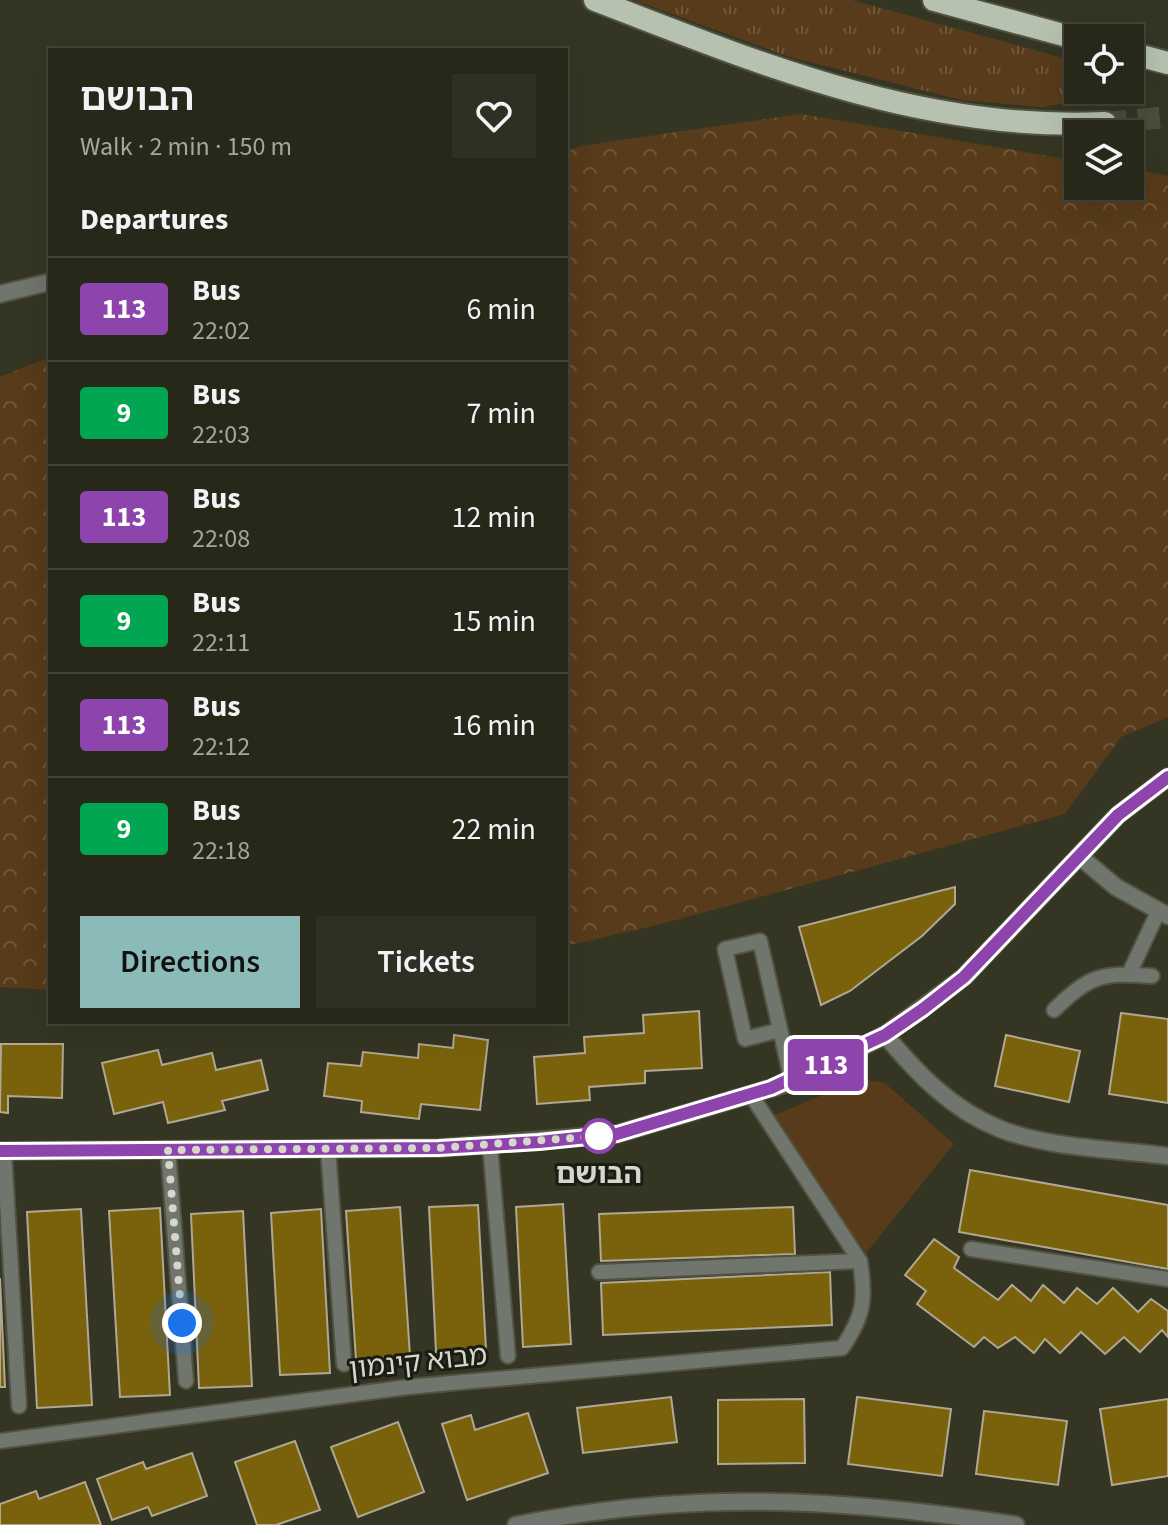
<!DOCTYPE html>
<meta charset="utf-8">
<style>
:root{--surface:#27281a;--page:#2f3023;--text:#f1f3f6;--muted:#a4a6a2;--line:#434439;--accent:#8bbbb9}
body{margin:0;font-family:"Source Sans 3","Noto Sans Hebrew",sans-serif;background:var(--page);color:var(--text);height:100vh;display:flex;flex-direction:column;font-size:30px;white-space:nowrap}
*{box-sizing:border-box;margin:0}
p{font-size:26px;color:var(--muted)}
.icon{flex:none;width:44px;height:44px;fill:none;stroke:currentColor;stroke-width:2;stroke-linecap:round;stroke-linejoin:round}
.map{position:relative;flex:1;overflow:hidden}
.drawer{position:absolute;left:48px;top:48px;width:520px;height:976px;display:flex;flex-direction:column;background:var(--surface);border-radius:0px;box-shadow:0 8px 32px #0002,0 0 0 2px var(--line)}
.drawer>*{flex:none}
.badge{padding:0 16px;border-radius:6px;font-size:28px;line-height:52px}
.controls{position:absolute;left:1064px;top:24px;display:grid;gap:16px}
.controls a{display:grid;place-items:center;width:80px;height:80px;border-radius:0px;background:var(--surface);box-shadow:0 8px 32px #0002,0 0 0 2px var(--line);font-size:40px}
.you{position:absolute;width:40px;height:40px;margin:-20px;border:6px solid #fff;border-radius:50%;background:#1a73e8;box-shadow:0 0 0 12px #1a73e833}
.map>.badge{position:absolute;translate:-50% -50%;box-shadow:0 0 0 4px #fff}
h2{padding:0 32px;font-size:30px;line-height:72px}
.round{display:grid;place-items:center;flex:none;width:84px;height:84px;border-radius:0px;background:var(--page)}
.head{display:flex;align-items:center;justify-content:space-between;height:136px;padding:0 32px}
h1{font-size:38px;font-weight:600;line-height:60px}
.primary-button{display:flex;gap:16px;margin-top:auto;padding:16px 32px}
.primary-button a{flex:1;height:92px;border-radius:0px;background:var(--accent);color:#111;font-size:32px;font-weight:600;line-height:92px;text-align:center}
.primary-button a+a{background:var(--page);color:var(--text)}
ul{padding:0;list-style:none}
li{display:flex;align-items:center;gap:24px;height:104px;padding:0 32px;border-top:2px solid var(--line)}
li div{flex:1}
li b{display:block;font-size:30px}
li em{font-style:normal}
li .badge{min-width:88px;font-weight:700;text-align:center}
.map>svg:first-child{display:block}
.grass{fill:url(#grass-tufts)}
.forest{fill:url(#forest-crowns)}
.park{fill:#573b1a}
.building{fill:#7a610b;stroke:#b0a893;stroke-width:2}
.lines{fill:none;stroke-linecap:round;stroke-linejoin:round}
.trunk-tunnel{stroke:#4c4d3b;stroke-width:22;stroke-dasharray:22 11;stroke-linecap:butt}
.service-casing{stroke:#515240;stroke-width:18}
.minor-casing{stroke:#515240;stroke-width:20}
.tertiary-casing{stroke:#515240;stroke-width:20}
.trunk-casing{stroke:#515240;stroke-width:26}
.service{stroke:#70756d;stroke-width:14}
.minor{stroke:#70756d;stroke-width:16}
.tertiary{stroke:#70756d;stroke-width:16}
.trunk{stroke:#b6c2af;stroke-width:22}
.line-casing{stroke:#fff;stroke-width:18}
.line{stroke:#8e44ad;stroke-width:12}
.walk{stroke:#d5d7cb;stroke-width:8;stroke-dasharray:0 14.4}
.stop-dot{fill:#fff;stroke:#8e44ad;stroke-width:4}
.labels{text-anchor:middle;dominant-baseline:central;stroke-width:6;stroke-linejoin:round;paint-order:stroke}
.stop-label{font-size:28px;font-weight:bold;fill:#d5d7cb;stroke:#1b1c14}
.street-label{font-size:28px;fill:#d5d7cb;stroke:#1b1c14}
</style>
<div class="map">
<svg width="1168" height="1525" viewBox="0 0 1168 1525">
<defs>
<pattern id="grass-tufts" width="24" height="20" patternUnits="userSpaceOnUse" patternTransform="scale(2)"><rect width="24" height="20" fill="#573b1a"/><path d="M3 7l-1-3M5 7V3M7 7l1-3M15 17l-1-3M17 17v-4M19 17l1-3" fill="none" stroke="#6e573a"/></pattern>
<pattern id="forest-crowns" width="20" height="18" patternUnits="userSpaceOnUse" patternTransform="scale(2)"><rect width="20" height="18" fill="#573b1a"/><path d="M2 6a3 3 0 1 1 6 0M12 15a3 3 0 1 1 6 0" fill="none" stroke="#6e573a"/></pattern>
</defs>
<rect width="100%" height="100%" fill="#343522"/>
<!-- grass -->
<path class="grass" d="M634 0H852L1078 62V90H1115L1108 97 1040 107 962 100 789 57Z"/>
<!-- forest -->
<g class="forest">
<path d="M800 114 1078 161V186H1130V169L1168 176V717L1121 737 1065 814 661 924 566 946V152L580 146Z"/>
<path d="M50 357V990L0 987V377Z"/>
</g>
<!-- park -->
<path class="park" d="M860 1079 885 1083 954 1144 866 1253 770 1117Z"/>
<!-- building -->
<g class="building">
<path d="M955 887V904L922 936 850 991 821 1005 799 927Z"/>
<path d="M699 1011 702 1068 645 1071V1083L589 1087 590 1100 537 1104 534 1057 585 1053 584 1037 644 1033 643 1015Z"/>
<path d="M1121 1013 1168 1019V1103L1109 1094Z"/>
<path d="M454 1035 488 1040 480 1110 421 1104 419 1119 361 1112 362 1101 324 1096 328 1063 361 1066 363 1052 418 1058 419 1044 453 1048Z"/>
<path d="M1006 1035 1080 1051 1069 1102 995 1086Z"/>
<path d="M1 1044H63L62 1098 8 1096V1113L0 1112Z"/>
<path d="M158 1050 162 1065 212 1053 216 1070 261 1060 268 1090 222 1101 225 1110 168 1123 163 1102 114 1114 102 1063Z"/>
<path d="M970 1170 1168 1205V1269L959 1232Z"/>
<path d="M563 1204 571 1344 523 1347 516 1207Z"/>
<path d="M478 1205 486 1349 436 1352 429 1207Z"/>
<path d="M400 1207 410 1356 356 1360 346 1211Z"/>
<path d="M793 1207 795 1254 601 1261 599 1214Z"/>
<path d="M160 1208 170 1395 120 1397 109 1211Z"/>
<path d="M81 1209 92 1405 37 1408 27 1212Z"/>
<path d="M321 1209 330 1373 280 1375 271 1213Z"/>
<path d="M243 1211 252 1386 199 1388 191 1214Z"/>
<path d="M934 1239 959 1257 954 1268 998 1300 1012 1285 1031 1301 1043 1285 1064 1303 1077 1288 1097 1304 1113 1288 1138 1312 1151 1299 1168 1311V1337L1162 1330 1140 1352 1124 1337 1105 1354 1081 1332 1060 1353 1045 1339 1034 1353 1015 1337 998 1348 984 1337 974 1347 917 1304 926 1291 905 1275Z"/>
<path d="M830 1272 832 1325 603 1335 601 1283Z"/>
<path d="M0 1278 5 1387H0Z"/>
<path d="M671 1397 677 1442 583 1453 577 1408Z"/>
<path d="M857 1397 951 1409 942 1476 848 1464Z"/>
<path d="M804 1399 805 1463 718 1464V1400Z"/>
<path d="M1168 1399V1476L1112 1485 1100 1409Z"/>
<path d="M984 1411 1067 1421 1058 1485 976 1474Z"/>
<path d="M528 1413 548 1473 467 1500 442 1424 471 1415 475 1430Z"/>
<path d="M398 1422 424 1492 358 1517 331 1447Z"/>
<path d="M295 1441 320 1510 276 1525H257L235 1462Z"/>
<path d="M192 1453 207 1496 152 1516 148 1507 112 1520 97 1479 143 1462 146 1469Z"/>
<path d="M85 1482 101 1525H0V1504L36 1491 39 1499Z"/>
</g>
<g class="lines">
<!-- trunk-tunnel -->
<path class="trunk-tunnel" d="M1105 123 1168 117"/>
<defs>
<g id="service">
<path d="M1129 974 1158 912"/>
<path d="M1054 1010C1090 975 1102 972 1152 976"/>
<path d="M780 1030 745 1039 725 949 760 941 792 1082"/>
<path d="M490 1145 508 1356"/>
<path d="M328 1149 344 1364"/>
<path d="M168 1150 186 1381"/>
<path d="M4 1151 19 1406"/>
<path d="M971 1249 1168 1279"/>
<path d="M599 1272 860 1261"/>
<path d="M0 1441 408 1387 842 1348C864 1316 866 1299 860 1261L751 1095"/>
</g>
<g id="minor">
<path d="M0 294 50 282"/>
<path d="M1079 856 1116 887 1168 916"/>
<path d="M885 1035 964 977 1118 815 1168 777"/>
</g>
<g id="tertiary">
<path d="M0 1151 439 1148 617 1134 792 1082 885 1035C917 1073 951 1109 998 1128 1045 1148 1116 1149 1168 1156"/>
<path d="M516 1525C689 1490 842 1498 1016 1525"/>
</g>
<g id="trunk">
<path d="M595 0C760 64 924 132 1105 123"/>
<path d="M934 0 1078 39"/>
<path d="M1130 53 1168 63"/>
</g>
</defs>
<!-- service casing -->
<use href="#service" class="service-casing"/>
<!-- minor casing -->
<use href="#minor" class="minor-casing"/>
<!-- tertiary casing -->
<use href="#tertiary" class="tertiary-casing"/>
<!-- trunk casing -->
<use href="#trunk" class="trunk-casing"/>
<!-- service -->
<use href="#service" class="service"/>
<!-- minor -->
<use href="#minor" class="minor"/>
<!-- tertiary -->
<use href="#tertiary" class="tertiary"/>
<!-- trunk -->
<use href="#trunk" class="trunk"/>
</g>
<g class="lines">
<defs>
<path id="line" d="M0 1151 439 1148 539 1142 617 1134 771 1088 885 1035 923 1009 964 977 1118 815 1168 777"/>
</defs>
<!-- line casing -->
<use href="#line" class="line-casing"/>
<!-- line -->
<use href="#line" class="line"/>
<!-- walk -->
<path class="walk" d="M182 1323 168 1150 439 1148 599 1136"/>
</g>
<!-- markers -->
<circle class="stop-dot" cx="599" cy="1136" r="16"/>
<g class="labels">
<!-- stop labels -->
<g class="stop-label">
<text x="599" y="1174">הבושם</text>
</g>
<!-- street labels -->
<g class="street-label">
<text transform="translate(418 1362) rotate(-6)">מבוא קינמון</text>
</g>
</g>
</svg>
<div class="controls">
<a><svg class="icon" aria-label="locate" viewBox="0 0 24 24"><circle cx="12" cy="12" r="6"/><path d="M12 2v4M12 18v4M2 12h4M18 12h4"/></svg></a>
<a><svg class="icon" aria-label="layers" viewBox="0 0 24 24"><path d="M12 4l9 5-9 5-9-5zM3 14l9 5 9-5"/></svg></a>
</div>
<div class="you" style="left:182px;top:1323px"></div>
<b class="badge" style="left:826px;top:1065px;background:#8e44ad;color:#fff">113</b>
<section class="drawer">
<div class="head"><div><h1>הבושם</h1><p>Walk · 2 min · 150 m</p></div><a class="round"><svg class="icon" aria-label="heart" viewBox="0 0 24 24"><path d="M12 20l-8-8c-3-5 5-10 8-4 3-6 11-1 8 4z"/></svg></a></div>
<h2>Departures</h2>
<ul>
<li><span class="badge" style="background:#8e44ad;color:#fff">113</span><div><b>Bus</b><p>22:02</p></div><em>6 min</em></li>
<li><span class="badge" style="background:#00a651;color:#fff">9</span><div><b>Bus</b><p>22:03</p></div><em>7 min</em></li>
<li><span class="badge" style="background:#8e44ad;color:#fff">113</span><div><b>Bus</b><p>22:08</p></div><em>12 min</em></li>
<li><span class="badge" style="background:#00a651;color:#fff">9</span><div><b>Bus</b><p>22:11</p></div><em>15 min</em></li>
<li><span class="badge" style="background:#8e44ad;color:#fff">113</span><div><b>Bus</b><p>22:12</p></div><em>16 min</em></li>
<li><span class="badge" style="background:#00a651;color:#fff">9</span><div><b>Bus</b><p>22:18</p></div><em>22 min</em></li>
</ul>
<div class="primary-button"><a>Directions</a><a>Tickets</a></div>
</section>
</div>
